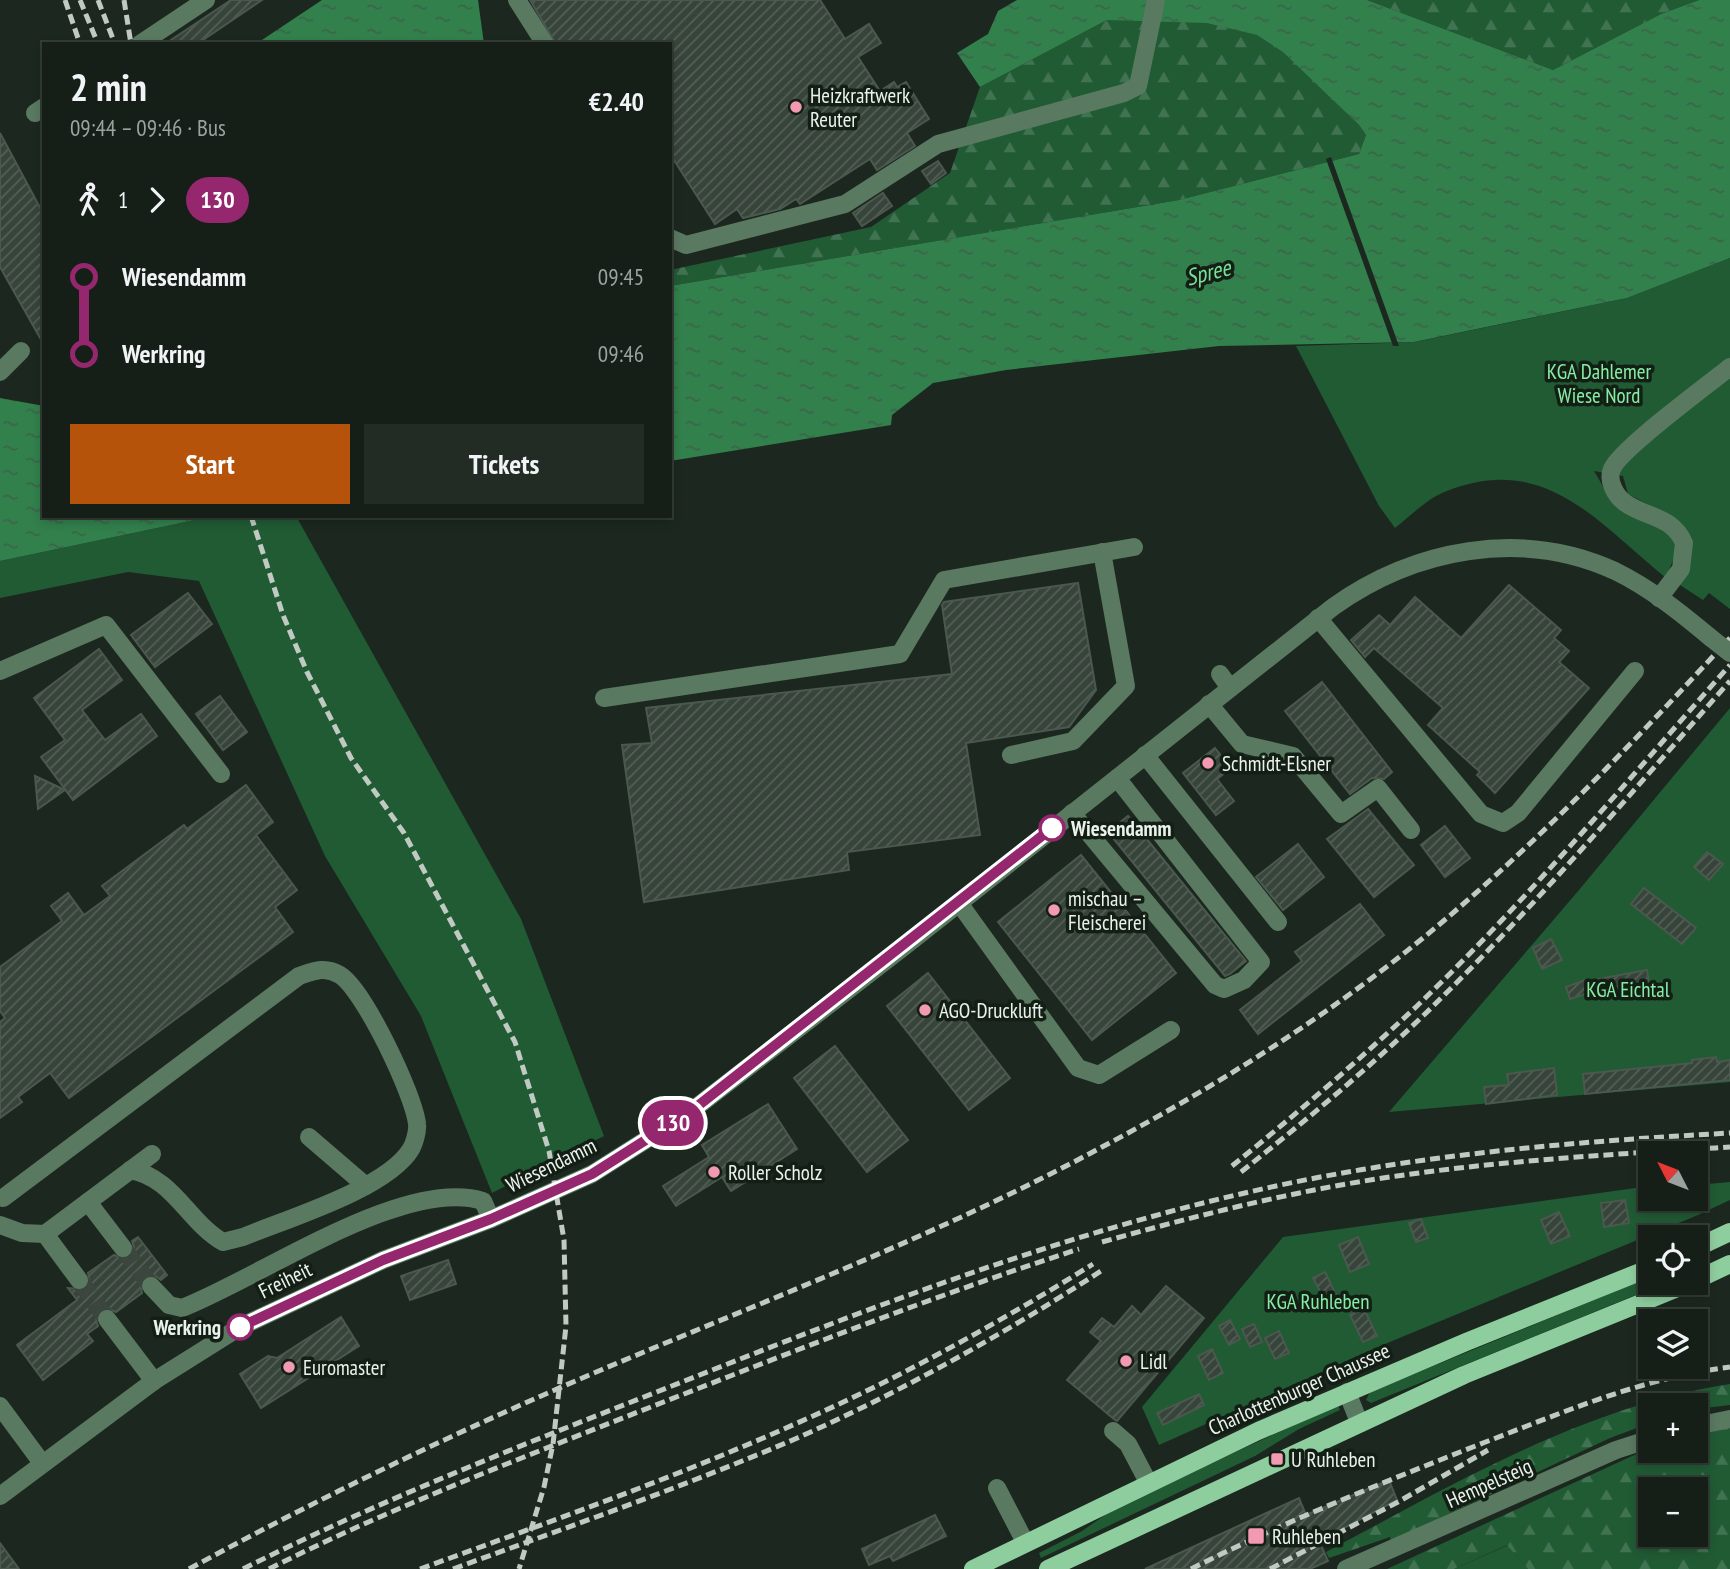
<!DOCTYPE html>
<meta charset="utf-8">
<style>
:root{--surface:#151e17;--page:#222b24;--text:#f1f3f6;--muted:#9da2a1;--line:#343c36;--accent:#b45309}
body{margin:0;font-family:"PT Sans Narrow",sans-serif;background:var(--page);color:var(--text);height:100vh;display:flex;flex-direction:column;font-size:26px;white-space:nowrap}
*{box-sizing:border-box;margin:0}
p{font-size:23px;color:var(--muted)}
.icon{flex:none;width:38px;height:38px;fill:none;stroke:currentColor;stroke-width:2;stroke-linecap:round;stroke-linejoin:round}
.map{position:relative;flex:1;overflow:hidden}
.panel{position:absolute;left:42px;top:42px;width:630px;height:476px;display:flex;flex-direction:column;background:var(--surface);border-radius:0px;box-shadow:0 4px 10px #0003,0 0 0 2px var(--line)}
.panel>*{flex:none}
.badge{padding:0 14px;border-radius:23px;font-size:24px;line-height:46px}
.needle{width:46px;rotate:312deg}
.tools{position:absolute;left:1638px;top:1141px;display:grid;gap:14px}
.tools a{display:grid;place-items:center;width:70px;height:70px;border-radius:0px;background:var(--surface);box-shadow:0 4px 10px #0003,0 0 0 2px var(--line);font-size:35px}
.map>.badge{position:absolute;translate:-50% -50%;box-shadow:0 0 0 4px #fff}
.legs{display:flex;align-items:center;gap:10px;height:77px;padding:0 28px;font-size:23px}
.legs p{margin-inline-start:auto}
.summary{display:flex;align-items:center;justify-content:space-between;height:119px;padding:0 28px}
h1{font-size:38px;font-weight:700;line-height:52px}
.cta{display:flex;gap:14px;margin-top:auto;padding:14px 28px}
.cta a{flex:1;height:80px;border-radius:0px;background:var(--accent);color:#fff;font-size:28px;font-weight:700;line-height:80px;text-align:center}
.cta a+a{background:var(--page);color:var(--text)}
ul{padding:0 28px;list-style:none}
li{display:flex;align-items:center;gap:24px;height:77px;font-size:26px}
li i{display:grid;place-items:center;width:10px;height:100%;margin:0 9px;background:currentColor}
li i::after{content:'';width:18px;height:18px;margin:-9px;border:5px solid;border-radius:50%;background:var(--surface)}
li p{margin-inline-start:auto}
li:first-child i{background:linear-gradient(#0000 50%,currentColor 0)}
li:last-child i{background:linear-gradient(currentColor 50%,#0000 0)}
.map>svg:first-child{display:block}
.green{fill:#205b34}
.forest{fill:url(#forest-firs);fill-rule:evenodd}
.water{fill:url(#water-ripples)}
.pier{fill:#1c281f}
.building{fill:url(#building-hatch);stroke:#4a584d;stroke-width:2}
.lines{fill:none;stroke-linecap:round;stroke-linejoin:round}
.minor-tunnel{stroke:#3b463e;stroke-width:18;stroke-dasharray:18 9;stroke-linecap:butt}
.minor{stroke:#5a7961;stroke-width:18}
.major{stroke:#8ece9e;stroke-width:18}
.rail{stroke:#c0c9c2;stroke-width:5;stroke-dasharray:10 5;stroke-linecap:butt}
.minor-bridge{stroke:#5a7961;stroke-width:18}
.line-1-casing{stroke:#fff;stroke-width:16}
.line-1{stroke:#95276e;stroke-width:10}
.poi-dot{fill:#f19ab2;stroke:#131e15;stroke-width:2.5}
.stop-1-dot{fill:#fff;stroke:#95276e;stroke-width:3.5}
.labels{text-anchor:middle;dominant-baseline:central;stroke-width:7;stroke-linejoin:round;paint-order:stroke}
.poi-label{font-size:21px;fill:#eaf2ec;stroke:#131e15;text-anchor:start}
.park-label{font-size:21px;fill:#86eea4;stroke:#131e15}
.stop-label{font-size:21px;font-weight:bold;fill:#eaf2ec;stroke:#131e15;text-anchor:start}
.street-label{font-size:21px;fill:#eaf2ec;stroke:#131e15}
.water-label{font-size:23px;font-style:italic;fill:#7ae198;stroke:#131e15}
</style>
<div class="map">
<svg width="1730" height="1569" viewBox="0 0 1730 1569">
<defs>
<pattern id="forest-firs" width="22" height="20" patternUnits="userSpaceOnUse" patternTransform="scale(1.75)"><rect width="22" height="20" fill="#205b34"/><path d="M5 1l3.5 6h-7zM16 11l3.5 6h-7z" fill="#417352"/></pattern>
<pattern id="water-ripples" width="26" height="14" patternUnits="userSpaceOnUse" patternTransform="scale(1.75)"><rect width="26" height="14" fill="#32804c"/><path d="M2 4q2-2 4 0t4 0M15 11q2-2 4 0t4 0" fill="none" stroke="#3c644a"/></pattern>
<pattern id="building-hatch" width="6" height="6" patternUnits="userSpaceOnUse" patternTransform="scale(1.75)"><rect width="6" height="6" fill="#37443a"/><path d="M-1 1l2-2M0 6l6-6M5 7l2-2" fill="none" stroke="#545f57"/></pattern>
</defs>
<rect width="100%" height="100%" fill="#1c281f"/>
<!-- green -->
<g class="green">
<path d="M1730 258V609L1709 593 1703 600 1680 585C1708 532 1669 516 1628 494L1623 476 1594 471 1610 498 1666 527 1679 545 1666 578C1595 520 1543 450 1442 493 1426 500 1409 517 1395 528L1379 506 1296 346 1415 342 1627 298Z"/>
<path d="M214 516H296L521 919 604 1136 492 1193 421 1016 325 856 199 581 128 572 0 598V561Z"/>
<path d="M1730 708V1082L1389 1112 1579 890Z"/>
<path d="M1730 1182V1200L1698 1215 1380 1346 1159 1445 1142 1407 1283 1237 1650 1186V1199H1696V1185Z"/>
<path d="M1650 1277V1283H1665L1371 1403 1366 1400 1370 1392Z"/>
<path d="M1338 1405 1340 1410 1299 1429 1255 1456 1041 1558 1039 1553 1082 1531 1118 1506Z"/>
<path d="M1508 1545 1528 1569H1454Z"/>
</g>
<!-- forest -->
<g class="forest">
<path d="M1367 0H1699L1661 14 1553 70Z"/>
<path d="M1144 19C1180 21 1224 19 1257 35 1293 52 1330 98 1359 125L1366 135 1359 154 1179 200 670 286V270L871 227 950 173 980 87 1107 20Z"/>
<path d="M1730 1384V1405L1696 1409V1405H1650V1423L1610 1438 1391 1541 1390 1537 1329 1558 1326 1552C1456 1483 1583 1407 1730 1384Z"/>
<path d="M1730 1428V1569H1528L1507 1545 1454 1569H1387L1643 1451H1696V1435ZM1650 1489H1696V1535H1650Z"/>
</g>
<!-- water -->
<g class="water">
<path d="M322 0H478L484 44H256Z"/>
<path d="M1017 0H1367L1553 70 1661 14 1699 0H1730V258L1627 298 1414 342 1219 346 1006 370 933 383 892 415 891 425 670 461V286L1179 200 1359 154 1366 135 1359 125 1283 52 1257 35 1207 23 1107 20 980 87 957 53 988 34 998 11Z"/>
<path d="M0 398 44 406V516H214L0 561Z"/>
</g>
<!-- pier -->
<path class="pier" d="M1331 157 1399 346H1393L1326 159Z"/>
<!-- building -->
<g class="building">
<path d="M231 0H262L197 44H165Z"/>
<path d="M530 0H820L845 39 869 24 881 43 858 57 880 91 894 82 897 87 906 82 929 119 907 133 915 146 877 170 870 159 800 204 796 199 780 209 743 218 737 209 715 224 670 154V44H556Z"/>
<path d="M0 133 44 215V345L0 267Z"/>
<path d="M938 161 946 173 931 184 922 171Z"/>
<path d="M883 193 892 206 862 226 853 213Z"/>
<path d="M1078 583 1096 690 1069 727 966 743 980 835 847 852 849 870 644 902 622 745 652 743 646 708 952 674 942 605 944 602Z"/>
<path d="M1509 585 1561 630 1554 638 1569 651 1559 662 1589 688 1495 793 1477 775 1480 772 1428 725 1443 708 1374 648 1365 657 1351 640 1379 615 1390 625 1415 597 1461 638Z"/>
<path d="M188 593 212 624 155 667 131 635Z"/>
<path d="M99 649 122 680 82 710 105 740 141 714 157 736 73 800 41 757 65 740 34 698Z"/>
<path d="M1322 682 1392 772 1384 779 1372 778 1350 794 1285 711Z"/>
<path d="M220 696 247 732 223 750 196 714Z"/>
<path d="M1215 748 1231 768 1217 779 1234 801 1216 815 1183 773Z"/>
<path d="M35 776 65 790 38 809Z"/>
<path d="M246 785 273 822 256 835 297 890 275 907 293 932 69 1098 50 1073 18 1097 22 1102 0 1118V1022L5 1018 0 1011V967L62 921 51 906 68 893 84 915 110 896 102 886 184 825 187 829Z"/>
<path d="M1368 809 1414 865 1374 897 1327 839Z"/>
<path d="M1128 816 1246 961 1230 974 1225 976 1108 832Z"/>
<path d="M1445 826 1470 858 1445 877 1421 845Z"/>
<path d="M1298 844 1324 877 1283 910 1256 877Z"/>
<path d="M1707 852 1723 864 1709 880 1694 867Z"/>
<path d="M1081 855 1176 973 1092 1040 998 922Z"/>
<path d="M1644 888 1696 928 1682 944 1631 904Z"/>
<path d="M1360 904 1384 935 1258 1034 1240 1010 1302 961 1295 952Z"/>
<path d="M1551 939 1562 960 1542 969 1533 948Z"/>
<path d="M1647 970 1649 983 1600 991 1598 979Z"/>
<path d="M928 973 1010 1078 969 1110 887 1006Z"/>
<path d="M1585 980 1589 993 1570 999 1566 987Z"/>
<path d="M835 1046 908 1140 867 1172 794 1078Z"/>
<path d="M1716 1057 1717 1062 1730 1060V1080L1585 1094 1583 1074 1692 1063V1060Z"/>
<path d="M1554 1068 1557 1095 1486 1104 1484 1087 1509 1085 1507 1074Z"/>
<path d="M768 1104 797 1149 731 1191 722 1177 676 1206 663 1186 709 1157 702 1145Z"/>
<path d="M1625 1200 1629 1223 1604 1227 1601 1203Z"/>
<path d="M1559 1212 1570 1236 1551 1244 1541 1220Z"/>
<path d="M1421 1219 1428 1238 1416 1242 1409 1223Z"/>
<path d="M138 1237 167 1275 161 1280 154 1275 144 1277 140 1283 142 1293 116 1312 106 1308 100 1310 96 1320 98 1326 87 1334 93 1341 43 1380 17 1345 77 1300 68 1288 85 1289 90 1284 88 1273 114 1255 124 1259 130 1257 134 1247 132 1241Z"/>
<path d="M1358 1237 1369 1264 1350 1272 1339 1245Z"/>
<path d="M448 1260 456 1284 410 1300 401 1276Z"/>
<path d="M1325 1272 1339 1301 1328 1306 1313 1278Z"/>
<path d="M1166 1286 1204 1318 1117 1421 1115 1420 1067 1380 1101 1341 1090 1332 1102 1318 1114 1327 1132 1306 1141 1315Z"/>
<path d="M1364 1309 1377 1336 1363 1342 1350 1315Z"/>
<path d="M341 1317 359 1346 261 1408 240 1374 268 1356 277 1358Z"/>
<path d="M1230 1320 1240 1339 1229 1345 1219 1326Z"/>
<path d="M1254 1324 1262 1342 1250 1347 1242 1329Z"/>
<path d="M1279 1331 1289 1353 1275 1359 1265 1338Z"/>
<path d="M1212 1349 1223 1373 1209 1380 1198 1356Z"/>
<path d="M1199 1394 1204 1405 1163 1425 1157 1413Z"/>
<path d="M1389 1480 1397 1500 1319 1541 1328 1561 1310 1569H1145L1299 1498 1306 1515Z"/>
<path d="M935 1515 946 1536 893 1561 890 1556 869 1565 862 1549Z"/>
<path d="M0 1543 19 1569H0Z"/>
</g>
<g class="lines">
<!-- minor-tunnel -->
<g class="minor-tunnel">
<path d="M123 1248 151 1286"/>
<path d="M79 1280 107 1319"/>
</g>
<!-- minor -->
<g class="minor">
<path d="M517 0 545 44"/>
<path d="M140 44 206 0"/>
<path d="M35 113 44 107"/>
<path d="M670 238 686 245 845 204 938 144 1124 93 1138 86 1156 0"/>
<path d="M0 372 21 351"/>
<path d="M1659 598 1681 569 1684 543C1672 515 1645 518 1624 502 1615 495 1607 480 1612 469 1620 449 1708 385 1730 367"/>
<path d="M1318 618 1481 814 1503 823 1518 813 1635 671"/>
<path d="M0 671 106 625 221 774"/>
<path d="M1220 674 1230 688"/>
<path d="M604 698 900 654 944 580 1134 547"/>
<path d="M1209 704 1242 744 1293 756 1341 814 1378 788 1411 830"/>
<path d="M1011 755 1073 741 1126 686 1102 552"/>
<path d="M1145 755 1278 922"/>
<path d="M1072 813 1215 985 1224 989 1244 980 1261 962 1117 778"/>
<path d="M959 903 1078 1068 1099 1075 1171 1030"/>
<path d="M309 1137 366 1186"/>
<path d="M3 1198 299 976C314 971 325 966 340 975 364 990 414 1095 417 1124 418 1131 414 1144 411 1149 387 1189 286 1219 243 1237L223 1242C188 1222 173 1177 130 1170"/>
<path d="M88 1202 123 1248"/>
<path d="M0 1225 22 1233 45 1234 152 1154"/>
<path d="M45 1234 79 1280"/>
<path d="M151 1286 169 1305 182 1308C258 1279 404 1176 483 1201L491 1219"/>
<path d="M107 1319 154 1381"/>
<path d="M1347 1392 1359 1422"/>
<path d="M0 1406 42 1463"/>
<path d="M1696 1426 1730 1419"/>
<path d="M1113 1431 1128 1444 1148 1482"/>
<path d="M997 1488 1025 1542"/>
<path d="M0 1496 154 1381 240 1327 383 1260 491 1219 592 1174 690 1112 905 946 1333 607C1414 549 1521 528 1615 571 1650 588 1681 613 1711 638"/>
<path d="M1346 1569 1616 1450 1650 1439"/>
</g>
<!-- major -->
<g class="major">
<path d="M1696 1248 1730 1232"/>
<path d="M1696 1280 1730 1264"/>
<path d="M973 1569 1258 1431 1466 1342 1650 1268"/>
<path d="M1048 1569 1464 1375 1690 1283"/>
</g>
<!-- rail -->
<g class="rail">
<path d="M65 0 80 44"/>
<path d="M80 0 98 44"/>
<path d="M98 0 115 44"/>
<path d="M124 0 131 44"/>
<path d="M251 516 283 615 307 672 351 758 404 833 515 1042 549 1151 564 1240 566 1326 553 1444 544 1487 519 1569"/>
<path d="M1232 1166C1295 1115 1357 1062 1417 1006 1528 899 1628 780 1730 665"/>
<path d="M1241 1172C1305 1121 1367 1070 1426 1013 1533 909 1631 793 1730 681"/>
<path d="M1102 1242C1199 1215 1297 1190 1397 1176 1508 1160 1619 1154 1730 1147"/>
<path d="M189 1569C323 1496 460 1430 601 1370 769 1299 941 1234 1102 1147 1213 1088 1325 1018 1423 938 1534 847 1633 743 1730 638"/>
<path d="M243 1569C376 1502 515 1448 654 1393 879 1304 1107 1214 1348 1172 1474 1150 1602 1140 1730 1133"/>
<path d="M269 1569C388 1509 514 1461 638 1412 784 1355 930 1297 1079 1249"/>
<path d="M420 1569C546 1523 672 1479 795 1424 898 1379 997 1324 1093 1264"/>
<path d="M453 1569C568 1527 683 1487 795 1439 901 1392 1004 1334 1101 1271"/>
<path d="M1191 1569C1286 1521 1384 1482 1483 1443 1564 1412 1642 1378 1730 1367"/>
<path d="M1270 1569 1398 1502 1488 1450"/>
</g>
<!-- minor-bridge -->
<path class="minor-bridge" d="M1711 638 1730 653"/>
</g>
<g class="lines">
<defs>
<path id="line-1" d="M240 1327 383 1260 491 1219 592 1174 690 1112 1052 828"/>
</defs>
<!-- line-1 casing -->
<use href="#line-1" class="line-1-casing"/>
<!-- line-1 -->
<use href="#line-1" class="line-1"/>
</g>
<!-- markers -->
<g class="poi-dot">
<circle cx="796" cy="107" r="7"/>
<circle cx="1208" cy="763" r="7"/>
<circle cx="1054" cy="910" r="7"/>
<circle cx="925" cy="1010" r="7"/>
<circle cx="714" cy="1172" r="7"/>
<circle cx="1126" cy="1361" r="7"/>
<circle cx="289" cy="1367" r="7"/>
<rect x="1270" y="1452" width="14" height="14" rx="3.5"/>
<rect x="1247" y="1527" width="18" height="18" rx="3.5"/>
</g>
<g class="stop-1-dot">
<circle cx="1052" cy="828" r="12"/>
<circle cx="240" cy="1327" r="12"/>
</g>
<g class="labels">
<!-- poi labels -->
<g class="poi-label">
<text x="810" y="95">Heizkraftwerk<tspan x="810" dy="24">Reuter</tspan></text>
<text x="1222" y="763">Schmidt-Elsner</text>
<text x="1068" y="898">mischau –<tspan x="1068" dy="24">Fleischerei</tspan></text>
<text x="939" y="1010">AGO-Druckluft</text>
<text x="728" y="1172">Roller Scholz</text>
<text x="1140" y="1361">Lidl</text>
<text x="303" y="1367">Euromaster</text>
<text x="1291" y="1459">U Ruhleben</text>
<text x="1272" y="1536">Ruhleben</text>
</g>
<!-- park labels -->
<g class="park-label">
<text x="1599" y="371">KGA Dahlemer<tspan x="1599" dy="24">Wiese Nord</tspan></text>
<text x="1628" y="989">KGA Eichtal</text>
<text x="1318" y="1301">KGA Ruhleben</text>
</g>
<!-- stop labels -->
<g class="stop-label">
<text x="1071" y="828">Wiesendamm</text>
<text x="221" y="1327" text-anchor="end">Werkring</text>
</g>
<!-- street labels -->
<g class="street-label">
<text transform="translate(551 1165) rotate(-26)">Wiesendamm</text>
<text transform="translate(285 1280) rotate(-26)">Freiheit</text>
<text transform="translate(1299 1389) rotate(-24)">Charlottenburger Chaussee</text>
<text transform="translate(1489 1483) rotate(-24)">Hempelsteig</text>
</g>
<!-- water labels -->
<g class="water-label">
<text transform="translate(1208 272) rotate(-14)">Spree</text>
</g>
</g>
</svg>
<div class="tools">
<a><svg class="needle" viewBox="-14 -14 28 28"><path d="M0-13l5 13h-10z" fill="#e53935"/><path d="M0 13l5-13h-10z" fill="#9da2a1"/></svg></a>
<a><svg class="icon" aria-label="locate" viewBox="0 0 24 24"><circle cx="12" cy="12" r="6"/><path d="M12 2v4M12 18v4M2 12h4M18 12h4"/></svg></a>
<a><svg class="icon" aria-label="layers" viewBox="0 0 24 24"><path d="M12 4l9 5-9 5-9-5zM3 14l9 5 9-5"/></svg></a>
<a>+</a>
<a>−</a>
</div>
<b class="badge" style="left:673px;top:1123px;background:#95276e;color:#fff">130</b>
<section class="panel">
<div class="summary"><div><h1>2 min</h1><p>09:44 – 09:46 · Bus</p></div><b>€2.40</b></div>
<div class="legs"><svg class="icon" aria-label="walk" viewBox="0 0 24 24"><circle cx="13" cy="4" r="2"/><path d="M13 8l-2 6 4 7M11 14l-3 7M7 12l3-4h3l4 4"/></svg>1<svg class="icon" aria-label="forward" viewBox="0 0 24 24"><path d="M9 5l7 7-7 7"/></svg><b class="badge" style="background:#95276e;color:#fff">130</b></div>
<ul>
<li><i style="color:#95276e"></i><b>Wiesendamm</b><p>09:45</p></li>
<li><i style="color:#95276e"></i><b>Werkring</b><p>09:46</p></li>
</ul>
<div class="cta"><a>Start</a><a>Tickets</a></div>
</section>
</div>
